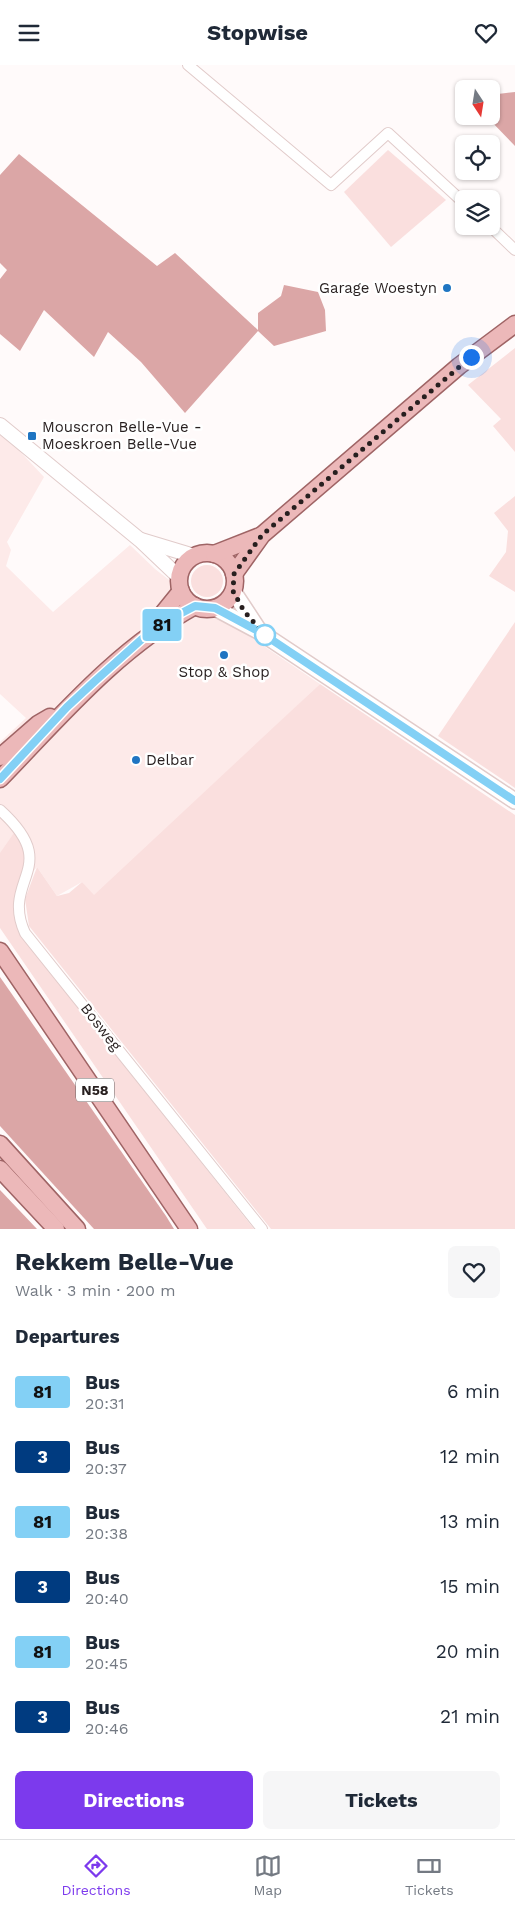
<!DOCTYPE html>
<meta charset="utf-8">
<style>
:root{--surface:#fff;--page:#f6f6f7;--text:#1f2937;--muted:#747a83;--line:#e0e1e3;--accent:#7c3aed}
body{margin:0;font-family:"Work Sans",sans-serif;background:var(--page);color:var(--text);height:100vh;display:flex;flex-direction:column;font-size:19px;white-space:nowrap}
*{box-sizing:border-box;margin:0}
p{font-size:16px;color:var(--muted)}
.icon{flex:none;width:28px;height:28px;fill:none;stroke:currentColor;stroke-width:2;stroke-linecap:round;stroke-linejoin:round}
.map{position:relative;height:1164px;overflow:hidden}
.side{display:flex;flex-direction:column;background:var(--surface);flex:1}
.side>*{flex:none}
.badge{padding:0 10px;border-radius:4px;font-size:18px;line-height:32px}
.needle{width:32px;rotate:168deg}
.tools{position:absolute;left:455px;top:15px;display:grid;gap:10px}
.tools a{display:grid;place-items:center;width:45px;height:45px;border-radius:8px;background:var(--surface);box-shadow:0 1px 4px #0004;font-size:25px}
.you{position:absolute;width:25px;height:25px;margin:-12px;border:4px solid #fff;border-radius:50%;background:#1a73e8;box-shadow:0 0 0 8px #1a73e833}
.map>.badge{position:absolute;translate:-50% -50%;box-shadow:0 0 0 2px #fff}
h2{padding:0 15px;font-size:19px;line-height:45px}
.round{display:grid;place-items:center;flex:none;width:52px;height:52px;border-radius:8px;background:var(--page)}
.summary{display:flex;align-items:center;justify-content:space-between;height:85px;padding:0 15px}
h1{font-size:24px;font-weight:700;line-height:38px}
.action{display:flex;gap:10px;margin-top:auto;padding:10px 15px}
.action a{flex:1;height:58px;border-radius:8px;background:var(--accent);color:#fff;font-size:20px;font-weight:700;line-height:58px;text-align:center}
.action a+a{background:var(--page);color:var(--text)}
ul{padding:0;list-style:none}
li{display:flex;align-items:center;gap:15px;height:65px;padding:0 15px}
li div{flex:1}
li b{display:block;font-size:19px}
li em{font-style:normal}
li .badge{min-width:55px;font-weight:700;text-align:center}
header{display:flex;justify-content:space-between;align-items:center;height:65px;padding:0 15px;background:var(--surface);font-size:22px;font-weight:700}
.menu{display:flex;justify-content:space-around;align-items:center;height:70px;border-top:1px solid var(--line);background:var(--surface);font-size:14px;color:var(--muted)}
.menu a{display:grid;justify-items:center;gap:2px}
.menu .current{color:var(--accent)}
.map>svg:first-child{display:block}
.built{fill:#fdeae9}
.green{fill:#fadfde}
.forest{fill:#dba6a6}
.lines{fill:none;stroke-linecap:round;stroke-linejoin:round}
.minor-casing{stroke:#e1cbca;stroke-width:12}
.tertiary-casing{stroke:#e1cbca;stroke-width:16}
.secondary-casing{stroke:#e1cbca;stroke-width:18}
.primary-casing{stroke:#9f6465;stroke-width:19}
.minor{stroke:#fff;stroke-width:10}
.tertiary{stroke:#fff;stroke-width:14}
.secondary{stroke:#fff;stroke-width:15}
.primary{stroke:#ecb8b9;stroke-width:16}
.line-casing{stroke:#fff;stroke-width:11}
.line{stroke:#83d0f5;stroke-width:8}
.walk{stroke:#271f1f;stroke-width:5;stroke-dasharray:0 9}
.poi-dot{fill:#1f75c2;stroke:#fff;stroke-width:2}
.stop-dot{fill:#fff;stroke:#83d0f5;stroke-width:2.5}
.labels{text-anchor:middle;dominant-baseline:central;stroke-width:5;stroke-linejoin:round;paint-order:stroke}
.shield{fill:#fff;stroke:#686262;stroke-width:1}
.shield-label{font-size:14px;font-weight:bold;fill:#271f1f}
.poi-label{font-size:15px;fill:#271f1f;stroke:#fff;text-anchor:start}
.street-label{font-size:15px;fill:#271f1f;stroke:#fff}
</style>
<header><svg class="icon" aria-label="menu" viewBox="0 0 24 24"><path d="M4 6h16M4 12h16M4 18h16"/></svg>Stopwise<svg class="icon" aria-label="heart" viewBox="0 0 24 24"><path d="M12 20l-8-8c-3-5 5-10 8-4 3-6 11-1 8 4z"/></svg></header>
<div class="map">
<svg width="515" height="1164" viewBox="0 0 515 1164">
<rect width="100%" height="100%" fill="#fffafa"/>
<!-- built -->
<path class="built" d="M0 365 44 412 7 477 11 485 6 501 53 547 130 480 155 504 194 534 320 619 94 834 82 817 57 831 37 802 12 830 0 812V677L26 653 0 629Z"/>
<!-- green -->
<g class="green">
<path d="M388 85 446 135 391 182 344 127Z"/>
<path d="M515 283V387L493 361 501 354 468 320Z"/>
<path d="M515 431V527L489 511 506 487 508 466 494 448Z"/>
<circle cx="207" cy="516" r="16"/>
<path d="M515 557V723L438 671Z"/>
<path d="M320 619 515 750V1164H271L29 861 25 834 37 802 57 831 69 828 82 817 94 830Z"/>
<path d="M14 768C44 809 0 824 20 869L254 1164H207L0 863V788Z"/>
</g>
<!-- forest -->
<g class="forest">
<path d="M515 27V81L486 51H491V37L498 29Z"/>
<path d="M19 89 157 201 175 188 258 265V248L281 231 284 220 318 227 325 245 326 266 274 281 258 266 185 348 141 297 108 267 94 292 44 245 20 286 0 269V214L7 205 0 198V110Z"/>
<path d="M0 912 166 1151 174 1164H94L0 1061Z"/>
<path d="M0 1125 37 1164H0Z"/>
</g>
<g class="lines">
<defs>
<g id="minor">
<path d="M188 0 331 120 388 68 464 138"/>
<path d="M490 161 515 185"/>
<path d="M0 745C64 803 0 813 25 868L262 1164"/>
</g>
<g id="tertiary">
<path d="M0 360 140 475 180 513"/>
<path d="M141 475 194 491"/>
</g>
<g id="secondary">
<path d="M233 526 258 564"/>
<path d="M215 543 260 567 515 736"/>
</g>
<g id="primary">
<circle cx="207" cy="516" r="28"/>
<path d="M214 489 260 471"/>
<path d="M234 509 262 470 459 301 515 259"/>
<path d="M151 563 181 526"/>
<path d="M0 692 38 659 50 652"/>
<path d="M0 714C61 651 117 584 195 541"/>
<path d="M0 886 189 1164"/>
<path d="M0 1079 77 1164"/>
<path d="M0 1104 56 1164"/>
</g>
</defs>
<!-- minor casing -->
<use href="#minor" class="minor-casing"/>
<!-- tertiary casing -->
<use href="#tertiary" class="tertiary-casing"/>
<!-- secondary casing -->
<use href="#secondary" class="secondary-casing"/>
<!-- primary casing -->
<use href="#primary" class="primary-casing"/>
<!-- minor -->
<use href="#minor" class="minor"/>
<!-- tertiary -->
<use href="#tertiary" class="tertiary"/>
<!-- secondary -->
<use href="#secondary" class="secondary"/>
<!-- primary -->
<use href="#primary" class="primary"/>
</g>
<g class="lines">
<defs>
<path id="line" d="M0 714 67 642 95 616 142 574 174 552 195 541 215 543 260 567 515 736"/>
</defs>
<!-- line casing -->
<use href="#line" class="line-casing"/>
<!-- line -->
<use href="#line" class="line"/>
<!-- walk -->
<path class="walk" d="M265 570 244 546 233 526 234 509 262 470 471 292"/>
</g>
<!-- markers -->
<g class="poi-dot">
<circle cx="447" cy="223" r="5"/>
<rect x="27" y="366" width="10" height="10" rx="2.5"/>
<circle cx="224" cy="590" r="5"/>
<circle cx="136" cy="695" r="5"/>
</g>
<circle class="stop-dot" cx="265" cy="570" r="10"/>
<g class="labels">
<!-- shield labels -->
<rect class="shield" x="76" y="1013.5" width="38" height="23" rx="4"/>
<g class="shield-label">
<text x="95" y="1025">N58</text>
</g>
<!-- poi labels -->
<g class="poi-label">
<text x="437" y="223" text-anchor="end">Garage Woestyn</text>
<text x="42" y="362">Mouscron Belle-Vue -<tspan x="42" dy="17">Moeskroen Belle-Vue</tspan></text>
<text x="224" y="607" text-anchor="middle">Stop &amp; Shop</text>
<text x="146" y="695">Delbar</text>
</g>
<!-- street labels -->
<g class="street-label">
<text transform="translate(101 962) rotate(52)">Bosweg</text>
</g>
</g>
</svg>
<div class="tools">
<a><svg class="needle" viewBox="-14 -14 28 28"><path d="M0-13l5 13h-10z" fill="#e53935"/><path d="M0 13l5-13h-10z" fill="#747a83"/></svg></a>
<a><svg class="icon" aria-label="locate" viewBox="0 0 24 24"><circle cx="12" cy="12" r="6"/><path d="M12 2v4M12 18v4M2 12h4M18 12h4"/></svg></a>
<a><svg class="icon" aria-label="layers" viewBox="0 0 24 24"><path d="M12 4l9 5-9 5-9-5zM3 14l9 5 9-5"/></svg></a>
</div>
<div class="you" style="left:471px;top:292px"></div>
<b class="badge" style="left:162px;top:560px;background:#83d0f5;color:#111">81</b>
</div>
<section class="side">
<div class="summary"><div><h1>Rekkem Belle-Vue</h1><p>Walk · 3 min · 200 m</p></div><a class="round"><svg class="icon" aria-label="heart" viewBox="0 0 24 24"><path d="M12 20l-8-8c-3-5 5-10 8-4 3-6 11-1 8 4z"/></svg></a></div>
<h2>Departures</h2>
<ul>
<li><span class="badge" style="background:#83d0f5;color:#111">81</span><div><b>Bus</b><p>20:31</p></div><em>6 min</em></li>
<li><span class="badge" style="background:#003b80;color:#fff">3</span><div><b>Bus</b><p>20:37</p></div><em>12 min</em></li>
<li><span class="badge" style="background:#83d0f5;color:#111">81</span><div><b>Bus</b><p>20:38</p></div><em>13 min</em></li>
<li><span class="badge" style="background:#003b80;color:#fff">3</span><div><b>Bus</b><p>20:40</p></div><em>15 min</em></li>
<li><span class="badge" style="background:#83d0f5;color:#111">81</span><div><b>Bus</b><p>20:45</p></div><em>20 min</em></li>
<li><span class="badge" style="background:#003b80;color:#fff">3</span><div><b>Bus</b><p>20:46</p></div><em>21 min</em></li>
</ul>
<div class="action"><a>Directions</a><a>Tickets</a></div>
</section>
<nav class="menu">
<a class="current"><svg class="icon" aria-label="directions" viewBox="0 0 24 24"><path d="M12 3l9 9-9 9-9-9zM9 14v-3h6M13 9l2 2-2 2"/></svg>Directions</a>
<a><svg class="icon" aria-label="map" viewBox="0 0 24 24"><path d="M3 6l6-2 6 2 6-2v14l-6 2-6-2-6 2zM9 4v14M15 6v14"/></svg>Map</a>
<a><svg class="icon" aria-label="tickets" viewBox="0 0 24 24"><path d="M3 7h18v10H3zM15 7v10"/></svg>Tickets</a>
</nav>
